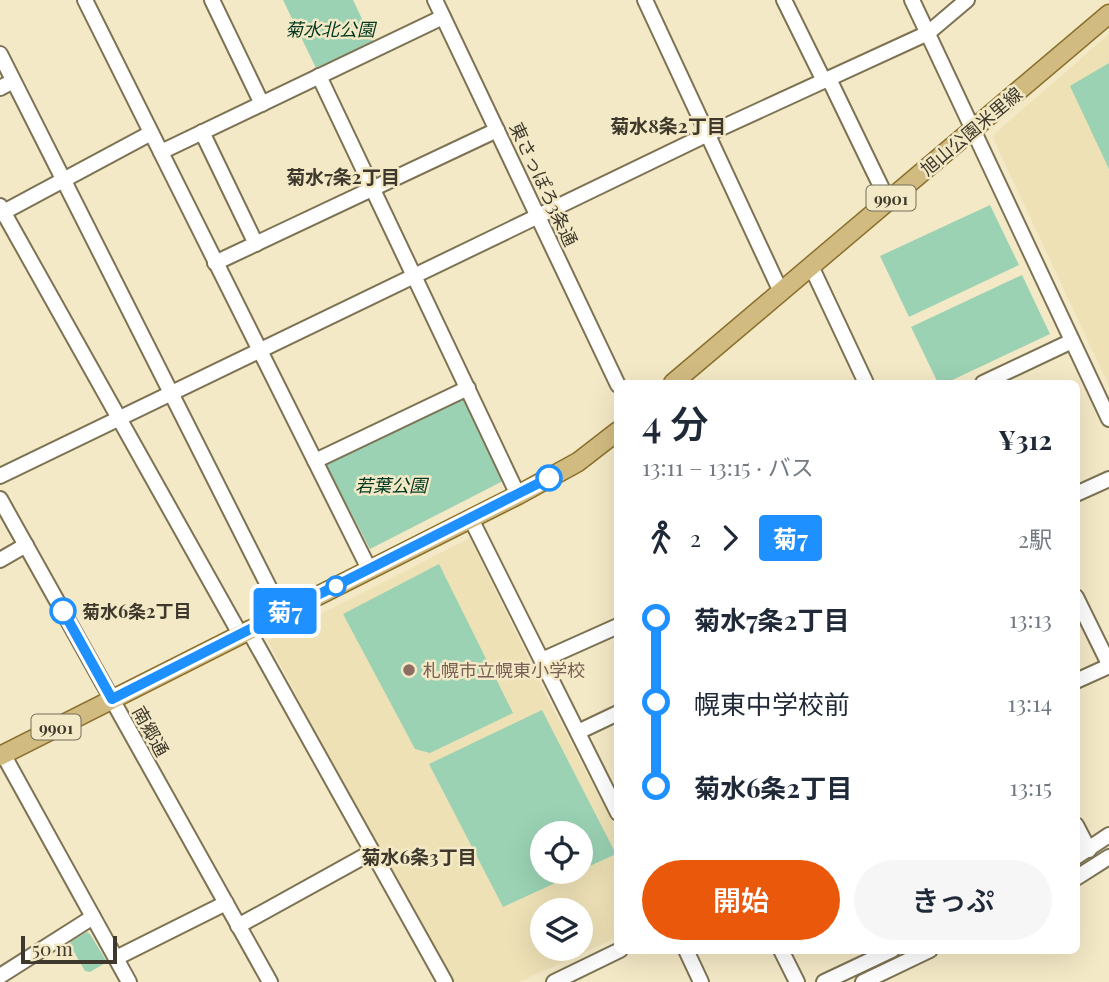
<!DOCTYPE html>
<html lang="ja">
<meta charset="utf-8">
<style>
:root{--surface:#fff;--page:#f6f6f7;--text:#1f2937;--muted:#747a83;--accent:#ea580c}
body{margin:0;font-family:"Playfair Display","Noto Sans JP",serif;background:var(--page);color:var(--text);height:100vh;display:flex;flex-direction:column;font-size:26px;white-space:nowrap}
*{box-sizing:border-box;margin:0}
p{font-size:23px;color:var(--muted)}
.icon{flex:none;width:38px;height:38px;fill:none;stroke:currentColor;stroke-width:2;stroke-linecap:round;stroke-linejoin:round}
.map{position:relative;flex:1;overflow:hidden}
.side{position:absolute;left:614px;top:380px;width:466px;height:574px;display:flex;flex-direction:column;background:var(--surface);border-radius:10px;box-shadow:0 7px 28px #0002}
.side>*{flex:none}
.badge{padding:0 14px;border-radius:5px;font-size:24px;line-height:46px}
.fabs{position:absolute;left:530px;top:821px;display:grid;gap:14px}
.fabs a{display:grid;place-items:center;width:63px;height:63px;border-radius:50%;background:var(--surface);box-shadow:0 7px 28px #0002;font-size:35px}
.scale{position:absolute;left:21px;bottom:18px;width:96px;box-sizing:border-box;padding-left:7px;border:4px solid #3e392c;border-top:0;font-size:19px;line-height:24px;white-space:nowrap;color:#3e392c;-webkit-text-stroke:5px #f4e9c6;paint-order:stroke}
.map>.badge{position:absolute;translate:-50% -50%;box-shadow:0 0 0 4px #fff}
.legs{display:flex;align-items:center;gap:10px;height:77px;padding:0 28px;font-size:23px}
.legs p{margin-inline-start:auto}
.head{display:flex;align-items:center;justify-content:space-between;height:119px;padding:0 28px}
h1{font-size:38px;font-weight:600;line-height:52px}
.action{display:flex;gap:14px;margin-top:auto;padding:14px 28px}
.action a{flex:1;height:80px;border-radius:42px;background:var(--accent);color:#fff;font-size:28px;font-weight:600;line-height:80px;text-align:center}
.action a+a{background:var(--page);color:var(--text)}
ul{padding:0 28px;list-style:none}
li{display:flex;align-items:center;gap:24px;height:84px;font-size:26px}
li i{display:grid;place-items:center;width:10px;height:100%;margin:0 9px;background:currentColor}
li i::after{content:'';width:18px;height:18px;margin:-9px;border:5px solid;border-radius:50%;background:var(--surface)}
li p{margin-inline-start:auto}
li:first-child i{background:linear-gradient(#0000 50%,currentColor 0)}
li:last-child i{background:linear-gradient(currentColor 50%,#0000 0)}
.map>svg:first-child{display:block}
.built{fill:#eee1b6;fill-rule:evenodd}
.green{fill:#9bd2b4}
.lines{fill:none;stroke-linecap:round;stroke-linejoin:round}
.minor-casing{stroke:#7d7354;stroke-width:18}
.major-casing{stroke:#8a702d;stroke-width:21}
.minor{stroke:#fff;stroke-width:14}
.major{stroke:#d1bb81;stroke-width:18}
.line-1-casing{stroke:#fff;stroke-width:16}
.line-1{stroke:#1e90ff;stroke-width:10}
.stop-1-dot{fill:#fff;stroke:#1e90ff;stroke-width:3.5}
.education-dot{fill:#8d6e63;stroke:#f4e9c6;stroke-width:2.5}
.labels{text-anchor:middle;dominant-baseline:central;stroke-width:5;stroke-linejoin:round;paint-order:stroke}
.shield{fill:#f4e9c6;stroke:#756e5a;stroke-width:2}
.shield-label{font-size:16px;font-weight:bold;fill:#3e392c}
.park-label{font-size:18px;font-style:italic;fill:#003822;stroke:#f4e9c6}
.street-label{font-size:18px;fill:#3e392c;stroke:#f4e9c6}
.stop-label{font-size:18px;font-weight:bold;fill:#3e392c;stroke:#f4e9c6;text-anchor:start}
.education-label{font-size:18px;fill:#785e54;stroke:#f4e9c6;text-anchor:start}
.neighbourhood-label{font-size:19px;font-weight:bold;fill:#3e392c;stroke:#f4e9c6}
</style>
<div class="map">
<svg width="1109" height="982" viewBox="0 0 1109 982">
<rect width="100%" height="100%" fill="#f4e9c6"/>
<!-- built -->
<g class="built">
<path d="M1109 34V386L992 136Z"/>
<path d="M470 538 548 699 618 832V937L519 982H453L378 852 268 641ZM542 833H581V872H542ZM542 910H581V948H542Z"/>
</g>
<!-- green -->
<g class="green">
<path d="M283 0H353L373 42 316 68Z"/>
<path d="M1109 63V169L1070 86Z"/>
<path d="M990 205 1019 265 909 317 880 256Z"/>
<path d="M1022 275 1050 334 946 383H938L911 327Z"/>
<path d="M463 396 503 481 370 549 326 465Z"/>
<path d="M439 564 513 713 430 753 415 749 343 614Z"/>
<path d="M542 710 616 854 581 870V833H542V872H579L503 907 429 764Z"/>
<path d="M87 932 90 934 107 962 90 972 85 971 70 945 71 941Z"/>
</g>
<g class="lines">
<defs>
<g id="minor">
<path d="M85 0 369 569"/>
<path d="M212 0 262 104"/>
<path d="M435 0 618 385"/>
<path d="M645 0 781 292"/>
<path d="M784 0 824 81"/>
<path d="M912 0 1109 419"/>
<path d="M0 54 282 613"/>
<path d="M319 76 518 495"/>
<path d="M829 79 888 201"/>
<path d="M0 88 13 81"/>
<path d="M202 132 256 244"/>
<path d="M161 152 443 17"/>
<path d="M0 206 240 634"/>
<path d="M0 214 151 133"/>
<path d="M215 263 497 130"/>
<path d="M811 266 866 383"/>
<path d="M983 383 1072 341"/>
<path d="M315 461 468 388"/>
<path d="M0 476 708 134 928 33 967 0"/>
<path d="M1076 494 1109 479"/>
<path d="M0 499 270 982"/>
<path d="M471 519 618 813"/>
<path d="M0 560 26 545"/>
<path d="M1076 597 1109 664"/>
<path d="M248 629 445 982"/>
<path d="M542 660 618 626"/>
<path d="M1076 681 1109 666"/>
<path d="M578 732 618 713"/>
<path d="M3 754 129 982"/>
<path d="M1076 825 1089 850"/>
<path d="M1076 857 1109 835"/>
<path d="M1076 878 1109 857"/>
<path d="M238 926 372 852"/>
<path d="M686 950 701 982"/>
<path d="M781 950 797 982"/>
<path d="M116 958 226 903"/>
<path d="M0 976 93 917"/>
<path d="M554 982 620 950"/>
<path d="M824 982 892 950"/>
<path d="M863 982 930 950"/>
</g>
<g id="major">
<path d="M673 383 1109 14"/>
<path d="M0 756 518 495 578 462 618 431"/>
</g>
</defs>
<!-- minor casing -->
<use href="#minor" class="minor-casing"/>
<!-- major casing -->
<use href="#major" class="major-casing"/>
<!-- minor -->
<use href="#minor" class="minor"/>
<!-- major -->
<use href="#major" class="major"/>
</g>
<g class="lines">
<defs>
<path id="line-1" d="M63 611 112 699 549 478"/>
</defs>
<!-- line-1 casing -->
<use href="#line-1" class="line-1-casing"/>
<!-- line-1 -->
<use href="#line-1" class="line-1"/>
</g>
<!-- markers -->
<g class="stop-1-dot">
<circle cx="549" cy="478" r="12"/>
<circle cx="336" cy="586" r="9"/>
<circle cx="63" cy="611" r="12"/>
</g>
<circle class="education-dot" cx="409" cy="670" r="7"/>
<g class="labels">
<!-- shield labels -->
<g class="shield">
<rect x="866.5" y="185.5" width="49" height="25" rx="5"/>
<rect x="31.5" y="714.5" width="49" height="25" rx="5"/>
</g>
<g class="shield-label">
<text x="891" y="198">9901</text>
<text x="56" y="727">9901</text>
</g>
<!-- park labels -->
<g class="park-label">
<text x="330" y="29">菊水北公園</text>
<text x="391" y="485">若葉公園</text>
</g>
<!-- street labels -->
<g class="street-label">
<text transform="translate(971 131) rotate(-40)">旭山公園米里線</text>
<text transform="translate(544 184) rotate(65)">東さっぽろ3条通</text>
<text transform="translate(151 731) rotate(61)">南郷通</text>
</g>
<!-- stop labels -->
<g class="stop-label">
<text x="82" y="611">菊水6条2丁目</text>
</g>
<!-- education labels -->
<g class="education-label">
<text x="423" y="670">札幌市立幌東小学校</text>
</g>
<!-- neighbourhood labels -->
<g class="neighbourhood-label">
<text x="668" y="125">菊水8条2丁目</text>
<text x="343" y="176">菊水7条2丁目</text>
<text x="419" y="856">菊水6条3丁目</text>
</g>
</g>
</svg>
<div class="fabs">
<a><svg class="icon" aria-label="locate" viewBox="0 0 24 24"><circle cx="12" cy="12" r="6"/><path d="M12 2v4M12 18v4M2 12h4M18 12h4"/></svg></a>
<a><svg class="icon" aria-label="layers" viewBox="0 0 24 24"><path d="M12 4l9 5-9 5-9-5zM3 14l9 5 9-5"/></svg></a>
</div>
<div class="scale">50 m</div>
<b class="badge" style="left:285px;top:611px;background:#1e90ff;color:#fff">菊7</b>
<section class="side">
<div class="head"><div><h1>4 分</h1><p>13:11 – 13:15 · バス</p></div><b>¥312</b></div>
<div class="legs"><svg class="icon" aria-label="walk" viewBox="0 0 24 24"><circle cx="13" cy="4" r="2"/><path d="M13 8l-2 6 4 7M11 14l-3 7M7 12l3-4h3l4 4"/></svg>2<svg class="icon" aria-label="forward" viewBox="0 0 24 24"><path d="M9 5l7 7-7 7"/></svg><b class="badge" style="background:#1e90ff;color:#fff">菊7</b><p>2駅</p></div>
<ul>
<li><i style="color:#1e90ff"></i><b>菊水7条2丁目</b><p>13:13</p></li>
<li><i style="color:#1e90ff"></i><span>幌東中学校前</span><p>13:14</p></li>
<li><i style="color:#1e90ff"></i><b>菊水6条2丁目</b><p>13:15</p></li>
</ul>
<div class="action"><a>開始</a><a>きっぷ</a></div>
</section>
</div>
